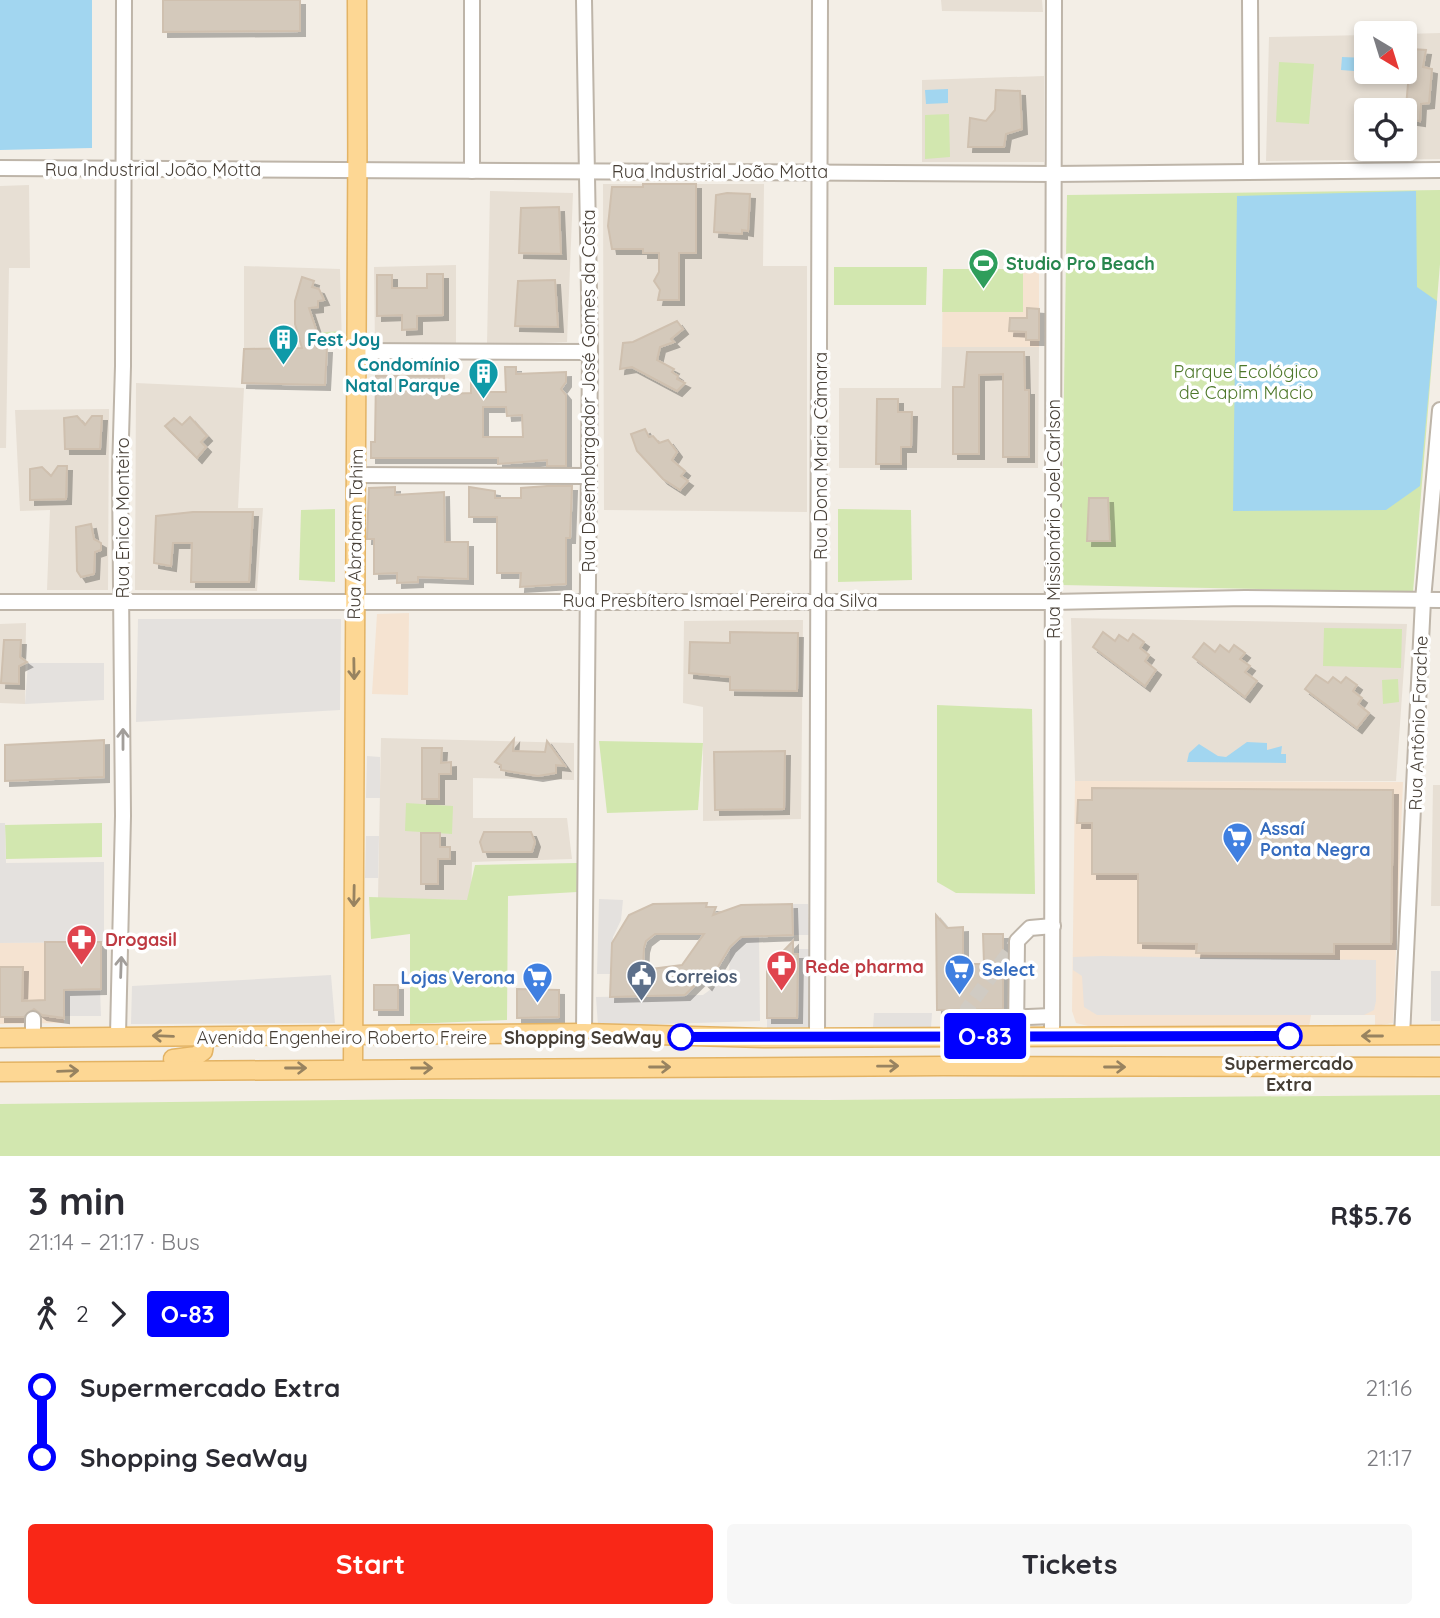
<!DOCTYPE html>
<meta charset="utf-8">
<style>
:root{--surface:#fff;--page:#f7f7f7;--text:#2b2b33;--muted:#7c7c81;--accent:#f92717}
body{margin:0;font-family:Quicksand,sans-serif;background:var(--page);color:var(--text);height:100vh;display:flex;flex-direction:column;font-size:26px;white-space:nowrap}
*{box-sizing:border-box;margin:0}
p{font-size:23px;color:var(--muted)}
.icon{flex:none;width:38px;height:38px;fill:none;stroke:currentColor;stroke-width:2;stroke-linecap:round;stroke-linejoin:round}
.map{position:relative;height:1156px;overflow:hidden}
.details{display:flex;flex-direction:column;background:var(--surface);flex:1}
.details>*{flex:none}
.badge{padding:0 14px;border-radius:5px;font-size:24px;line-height:46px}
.needle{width:46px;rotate:142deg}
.buttons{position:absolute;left:1354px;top:21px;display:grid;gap:14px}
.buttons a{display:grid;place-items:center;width:63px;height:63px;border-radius:7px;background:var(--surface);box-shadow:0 4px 10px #0003;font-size:35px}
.map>.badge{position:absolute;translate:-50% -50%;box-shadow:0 0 0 4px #fff}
.legs{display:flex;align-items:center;gap:10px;height:77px;padding:0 28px;font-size:23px}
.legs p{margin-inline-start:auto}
.overview{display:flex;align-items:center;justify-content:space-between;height:119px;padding:0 28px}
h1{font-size:38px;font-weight:700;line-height:52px}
.cta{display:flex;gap:14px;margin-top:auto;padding:14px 28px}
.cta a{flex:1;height:80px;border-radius:7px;background:var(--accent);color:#fff;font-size:28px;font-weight:700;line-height:80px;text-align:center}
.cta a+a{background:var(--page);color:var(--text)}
ul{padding:0 28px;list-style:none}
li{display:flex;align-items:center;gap:24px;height:70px;font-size:26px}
li i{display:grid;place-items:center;width:10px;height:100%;margin:0 9px;background:currentColor}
li i::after{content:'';width:18px;height:18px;margin:-9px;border:5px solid;border-radius:50%;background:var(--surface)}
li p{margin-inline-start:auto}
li:first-child i{background:linear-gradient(#0000 50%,currentColor 0)}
li:last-child i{background:linear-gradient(currentColor 50%,#0000 0)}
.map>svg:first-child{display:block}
.residential{fill:#e7dfd4;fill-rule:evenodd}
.commercial{fill:#f5e3d1}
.green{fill:#d2e7af}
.parking{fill:#e4e1de}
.water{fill:#a2d6f0}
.building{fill:#d4c9bb;stroke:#cfc0af;stroke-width:2;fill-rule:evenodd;filter:url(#shadow)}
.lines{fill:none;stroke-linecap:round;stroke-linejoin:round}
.minor-tunnel{stroke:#d0cbc3;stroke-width:14;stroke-dasharray:14 7;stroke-linecap:butt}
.minor-casing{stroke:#beb5a9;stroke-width:18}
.major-casing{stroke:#e3b364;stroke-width:21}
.minor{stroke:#fff;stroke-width:14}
.major{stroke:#fdd794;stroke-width:18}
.oneway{stroke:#988360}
.oneway2{stroke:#a29e9a}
.line-1-casing{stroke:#fff;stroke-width:16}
.line-1{stroke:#00f;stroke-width:10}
.stop-1-dot{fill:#fff;stroke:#00f;stroke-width:3.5}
.labels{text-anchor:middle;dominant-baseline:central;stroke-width:7;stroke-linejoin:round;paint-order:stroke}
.street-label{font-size:18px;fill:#463e35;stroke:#fff}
.leisure-label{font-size:18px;font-weight:bold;fill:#27864d;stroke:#fff;text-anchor:start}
.culture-label{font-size:18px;font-weight:bold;fill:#0d838f;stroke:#fff;text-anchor:start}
.park-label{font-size:18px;fill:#4d7729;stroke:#fff}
.shop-label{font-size:18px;font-weight:bold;fill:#366cbe;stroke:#fff;text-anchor:start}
.health-label{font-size:18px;font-weight:bold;fill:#be3a42;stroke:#fff;text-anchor:start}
.service-label{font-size:18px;font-weight:bold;fill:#4e5e75;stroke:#fff;text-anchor:start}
.stop-label{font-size:18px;font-weight:bold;fill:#463e35;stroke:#fff;text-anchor:end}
</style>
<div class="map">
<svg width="1440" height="1156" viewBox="0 0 1440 1156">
<defs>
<filter id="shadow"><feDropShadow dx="5" dy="5" stdDeviation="0" flood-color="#0004"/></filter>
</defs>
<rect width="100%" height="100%" fill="#f3eee6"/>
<!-- residential -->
<g class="residential">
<path d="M941 0H1042L1043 12 942 11Z"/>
<path d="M1440 33V159L1266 161 1269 37 1367 35V72H1405V34ZM1367 110H1405V149H1367Z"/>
<path d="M1044 76V162H922V80Z"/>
<path d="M603 184H643V253H696V184H764L763 266H807V512L604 510Z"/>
<path d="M29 185 30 268H9L6 448H0V186Z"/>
<path d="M490 191 573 193 567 342 487 345Z"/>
<path d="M456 265V346L375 347 374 267Z"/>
<path d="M244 266 340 269 342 348 244 349Z"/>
<path d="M942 347H1039L1038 468H839V388H941Z"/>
<path d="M136 383 244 388 238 508H263L257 591 135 590Z"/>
<path d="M109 409 108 590H47L50 510 20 511 15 410Z"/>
<path d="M1071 618 1407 624 1396 781H1075Z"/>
<path d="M803 620 801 819 703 821V707L683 703 684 621Z"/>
<path d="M26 623 25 704 0 703V624Z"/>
<path d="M381 738 574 743V780L473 778V818H567L572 859 472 862 471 900 378 899Z"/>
<path d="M1433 785H1440V906H1431Z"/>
</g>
<!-- commercial -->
<g class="commercial">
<path d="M943 269H1039V347H942Z"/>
<path d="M409 613 408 695 372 694 377 614Z"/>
<path d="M1075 781 1403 782 1393 1023 1375 1026V1015H1311L1309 1027H1092L1076 1023 1072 1011Z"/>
<path d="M63 942 64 1023 0 1024V943Z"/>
</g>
<!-- green -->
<g class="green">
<path d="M1279 62 1314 64 1309 124 1276 122Z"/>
<path d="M949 114 950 157 925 159V115Z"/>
<path d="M1440 190V264L1413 592 1061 585 1067 195Z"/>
<path d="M834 267H927L926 305H834Z"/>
<path d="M943 269H1023V312H942Z"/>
<path d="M342 331V348H313L314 333Z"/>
<path d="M335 509V582L299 580 301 510Z"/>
<path d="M838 509 911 510 912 580 838 582Z"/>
<path d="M1324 628 1402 629 1401 668 1323 666Z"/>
<path d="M1398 679 1399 702 1383 704 1382 680Z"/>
<path d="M937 705 1032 709 1035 894 956 893 937 882Z"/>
<path d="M599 741 703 743 698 810 607 813Z"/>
<path d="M406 803 453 806 452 834 405 831Z"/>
<path d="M102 823V857L6 859 5 825Z"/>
<path d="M577 863V892L508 896 507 1020 410 1024V934L371 939 369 897 467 900 475 865Z"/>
<path d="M1440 1095V1156H0V1104L432 1099 828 1100Z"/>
</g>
<!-- parking -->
<g class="parking">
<path d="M138 619H341L340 710 136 722Z"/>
<path d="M28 663H104V700L25 704Z"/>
<path d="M367 756 380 757V798H366Z"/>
<path d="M0 823H5L6 863 104 862V942L0 943Z"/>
<path d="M366 836H379L378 878H365Z"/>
<path d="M599 899 623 900 621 920 613 937 610 974H597Z"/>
<path d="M792 904H808L809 935H793Z"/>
<path d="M759 936 760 1021 598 1026 596 997 703 995 729 976 730 947 741 937Z"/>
<path d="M798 949H811V1027L767 1028V1018L797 1017Z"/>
<path d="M1101 956 1376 960V1001L1374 1010 1364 1015H1097L1084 1007 1082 976 1073 970V957Z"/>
<rect x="1431" y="971" width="9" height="50"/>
<path d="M331 975 335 1023 131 1024 132 986Z"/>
<path d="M100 989 101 1016H64V990Z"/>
<path d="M874 1013H932L931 1028H873Z"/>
</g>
<!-- water -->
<g class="water">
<path d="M0 0H92V148L0 150Z"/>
<path d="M1342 57 1367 58V72L1341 70Z"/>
<path d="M948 89V103L926 104 925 90Z"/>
<path d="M1416 191 1417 287 1437 301 1420 486 1386 510 1233 511 1237 196Z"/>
<path d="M1247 742 1267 743V750L1282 746 1281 754H1286V763L1187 762 1189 753 1199 744 1218 756 1226 757Z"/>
</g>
<!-- building -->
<g class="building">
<path d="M163 0H300V31L163 32Z"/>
<path d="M1411 49 1426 50 1423 67 1432 69 1429 103 1421 104 1420 121 1405 119Z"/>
<path d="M996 90 1020 91 1022 129 1006 134 1004 147H968L970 118 986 121 995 110Z"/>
<path d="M643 184H696V253H679V300H658L660 290 654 281 659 272V253H643V249H612L608 226 612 187H643Z"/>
<path d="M727 193 750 194 748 231 742 230V234L714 232 716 195Z"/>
<path d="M559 207 561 254 519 253 521 208Z"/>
<path d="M427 274H443V315L417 316V329L402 330V315L377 316V275H392V288H427Z"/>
<path d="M302 277 314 281 312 287 319 289 324 300 318 301V307L309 308 316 329 311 332 317 348H327L325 385 242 383 244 349 302 348 295 324V301Z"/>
<path d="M555 280 558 327 515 326 518 281Z"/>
<path d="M1027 308 1039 309V340H1026V332L1009 331 1010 318H1027Z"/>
<path d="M677 321 683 329 671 339 674 342 660 347 657 360 674 369 672 372 678 376 677 379 685 383 677 391 632 367 620 369 623 343 633 342Z"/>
<path d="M967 352H1024L1025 390H1029V457H1003V374L979 375V454H953V387H964Z"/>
<path d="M505 367H516V374L566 372V382L561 389 566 395V466H547V460L498 464V458H371V442H375L376 376H444L445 394 471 393V381H482V392H506ZM483 407H506L507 416 522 415 523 437H483Z"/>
<path d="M877 399H898V412H912L911 447H901V464H876Z"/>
<path d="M77 416 85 425 92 416H102L100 449H65L64 418Z"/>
<path d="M190 417 207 436 201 442 206 447 197 458 165 426 174 418 182 425Z"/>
<path d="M645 429 649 437 653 436 659 443 668 440 677 452 672 460 685 471 681 476 688 481 680 490 663 479 637 451 631 434Z"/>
<path d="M58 466H67L66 499 30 500V469L42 467 51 476Z"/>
<path d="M547 486H572L570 538H566V584L520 587 521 573H497V517H469V487L495 491V498H521V488Z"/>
<path d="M395 487V495L444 492 445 542H468V579L418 577V582L397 583V573L374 574V539H367L369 488Z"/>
<path d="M1089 498H1108L1110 541H1087Z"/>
<path d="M193 512H253L249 582H191L192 543H173L171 566 154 563 156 516Z"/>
<path d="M91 524 94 539 101 543V550L95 552 94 574 81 577 77 571 76 527Z"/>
<path d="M730 632 798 633 797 691 730 690V677L689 673 690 642 730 643Z"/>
<path d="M1103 632 1115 641 1119 635 1128 641 1133 634 1144 642 1140 648 1149 655 1145 661 1156 670 1145 686 1093 647Z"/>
<path d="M4 640H21L20 657 27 662 19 666V684L1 683Z"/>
<path d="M1204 643 1215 652 1220 645 1229 652 1234 645 1245 653 1240 659 1250 666 1245 672 1257 681 1245 697 1193 657Z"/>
<path d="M1316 675 1328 683 1333 677 1341 683 1346 677 1357 685 1353 691 1362 698 1358 704 1369 713 1357 728 1305 689Z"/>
<path d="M514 739 513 751 545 752 547 741 565 766 556 765V773L538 776 501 770V765L495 762Z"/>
<path d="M104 740V777L5 781V745Z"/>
<path d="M422 748H442L441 763 451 762V774H439V799H422Z"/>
<path d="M785 751 784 809 715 810 714 752Z"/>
<path d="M1092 788 1393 790 1391 944H1334V954L1196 953 1197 944 1138 943V874H1092V823H1077L1078 800H1092Z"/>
<path d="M484 832H531L535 842 532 852H483L480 842Z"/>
<path d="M421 833H440V847H450V859H438V884H421Z"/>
<path d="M707 903 706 907H716L713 915 741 905 792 904 793 935 741 937 730 947 707 985 701 979 685 995 610 997 612 943 629 915 653 904ZM655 934H704L682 965 643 970 644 948 646 941Z"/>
<path d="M936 915 947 928 963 927V964H984L983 934H1003V1009L937 1010Z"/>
<path d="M793 941V954H798L797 1018H767V968Z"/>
<path d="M45 942H101V989L64 990V1018L42 1015 34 1009 24 1017H0V967H23L22 1001 45 1000Z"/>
<rect x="374" y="985" width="24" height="25"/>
<path d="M517 989 559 990V1017L517 1018Z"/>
</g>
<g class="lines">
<!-- minor-tunnel -->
<path class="minor-tunnel" d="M958 1036 967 1009 1017 941"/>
<defs>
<g id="minor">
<path d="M472 0V171"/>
<path d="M1250 0 1251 169"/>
<path d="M0 168 1054 174 1440 170"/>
<path d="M356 351 590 352"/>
<path d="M355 475 589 476"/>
<path d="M0 602H1052L1245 598 1440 600"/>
<path d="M33 1019V1037"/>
<path d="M962 1020 1052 1016"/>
<path d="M584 1033 590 352 584 0"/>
<path d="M118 1035 123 816 120 472 123 366 124 0"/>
<path d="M1402 1036 1423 600 1440 410"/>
<path d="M817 1037 820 0"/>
<path d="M1016 1037 1017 941 1030 928 1053 926"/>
<path d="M1052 1037 1054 0"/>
</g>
<g id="major">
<path d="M0 1038 584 1033 764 1038 1440 1035"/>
<path d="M173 1059 196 1056 203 1051 205 1038"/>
<path d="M353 1068C353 712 359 356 357 0"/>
<path d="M0 1072 943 1066 1440 1067"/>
</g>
</defs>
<!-- minor casing -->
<use href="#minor" class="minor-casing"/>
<!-- major casing -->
<use href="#major" class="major-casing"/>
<!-- minor -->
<use href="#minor" class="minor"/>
<!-- major -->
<use href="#major" class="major"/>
</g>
<!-- one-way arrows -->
<defs><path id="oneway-shaft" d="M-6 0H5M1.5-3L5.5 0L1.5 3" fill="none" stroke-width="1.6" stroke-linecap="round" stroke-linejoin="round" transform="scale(1.75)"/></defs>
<g class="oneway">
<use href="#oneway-shaft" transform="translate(354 669) rotate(89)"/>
<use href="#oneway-shaft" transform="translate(354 896) rotate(91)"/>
<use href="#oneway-shaft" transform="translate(163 1036) rotate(-178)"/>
<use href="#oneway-shaft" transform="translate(1372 1036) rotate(180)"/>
<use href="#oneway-shaft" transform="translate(888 1066) rotate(-1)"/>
<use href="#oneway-shaft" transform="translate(660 1067)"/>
<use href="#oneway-shaft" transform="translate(1115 1067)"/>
<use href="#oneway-shaft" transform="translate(296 1068)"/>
<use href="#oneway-shaft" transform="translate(422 1068)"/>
<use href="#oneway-shaft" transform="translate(68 1071) rotate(-2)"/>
</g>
<g class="oneway2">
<use href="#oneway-shaft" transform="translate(123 739) rotate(-90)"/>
<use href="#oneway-shaft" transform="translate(121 967) rotate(-88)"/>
</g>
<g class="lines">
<defs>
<path id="line-1" d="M681 1037 1289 1036"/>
</defs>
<!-- line-1 casing -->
<use href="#line-1" class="line-1-casing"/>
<!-- line-1 -->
<use href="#line-1" class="line-1"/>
</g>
<!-- icons -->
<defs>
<symbol id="stadium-pin" viewBox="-11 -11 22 30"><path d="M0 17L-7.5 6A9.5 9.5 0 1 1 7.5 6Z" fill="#2e9e5b" stroke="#fff"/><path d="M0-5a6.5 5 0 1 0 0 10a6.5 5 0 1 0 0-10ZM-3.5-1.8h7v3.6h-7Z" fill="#fff"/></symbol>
<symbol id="building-pin" viewBox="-11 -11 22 30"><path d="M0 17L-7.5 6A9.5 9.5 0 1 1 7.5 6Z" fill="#0f9aa8" stroke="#fff"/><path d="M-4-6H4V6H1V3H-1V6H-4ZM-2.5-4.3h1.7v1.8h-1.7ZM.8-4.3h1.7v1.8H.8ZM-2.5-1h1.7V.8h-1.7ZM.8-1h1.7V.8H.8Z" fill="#fff"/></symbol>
<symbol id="supermarket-pin" viewBox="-11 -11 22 30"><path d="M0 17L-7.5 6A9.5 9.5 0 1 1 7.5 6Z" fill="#3f7fe0" stroke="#fff"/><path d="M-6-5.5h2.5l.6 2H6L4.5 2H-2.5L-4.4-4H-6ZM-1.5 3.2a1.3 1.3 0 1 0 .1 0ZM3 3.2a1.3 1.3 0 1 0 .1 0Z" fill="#fff"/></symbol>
<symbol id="pharmacy-pin" viewBox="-11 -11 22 30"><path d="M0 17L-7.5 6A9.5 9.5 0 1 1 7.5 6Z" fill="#e0444e" stroke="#fff"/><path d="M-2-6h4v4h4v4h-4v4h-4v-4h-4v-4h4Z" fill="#fff"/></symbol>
<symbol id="civic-pin" viewBox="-11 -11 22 30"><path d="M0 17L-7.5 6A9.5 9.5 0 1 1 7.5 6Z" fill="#5c6f8a" stroke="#fff"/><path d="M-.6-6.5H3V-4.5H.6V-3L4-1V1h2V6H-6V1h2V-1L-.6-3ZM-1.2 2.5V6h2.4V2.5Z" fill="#fff"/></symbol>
</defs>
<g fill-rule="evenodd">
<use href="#stadium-pin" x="966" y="246" width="35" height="47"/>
<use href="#building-pin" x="266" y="322" width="35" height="47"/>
<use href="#building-pin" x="466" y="356" width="35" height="47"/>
<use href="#supermarket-pin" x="1220" y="820" width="35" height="47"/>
<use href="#pharmacy-pin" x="64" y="922" width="35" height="47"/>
<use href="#pharmacy-pin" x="764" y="948" width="35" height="47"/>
<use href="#supermarket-pin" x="942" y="952" width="35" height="47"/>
<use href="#civic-pin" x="624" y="958" width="35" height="47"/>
<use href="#supermarket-pin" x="520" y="960" width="35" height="47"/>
</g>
<!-- markers -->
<g class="stop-1-dot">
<circle cx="1289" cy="1036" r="12"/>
<circle cx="681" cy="1037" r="12"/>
</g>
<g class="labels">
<!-- street labels -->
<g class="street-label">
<text x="153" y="169">Rua Industrial João Motta</text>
<text x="720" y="171">Rua Industrial João Motta</text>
<text transform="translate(588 391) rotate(-90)">Rua Desembargador José Gomes da Costa</text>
<text transform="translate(820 456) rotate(-90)">Rua Dona Maria Câmara</text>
<text transform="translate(122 518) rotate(-90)">Rua Enico Monteiro</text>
<text transform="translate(1053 519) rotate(-90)">Rua Missionário Joel Carlson</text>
<text transform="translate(355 534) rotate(-89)">Rua Abraham Tahim</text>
<text x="720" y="600">Rua Presbítero Ismael Pereira da Silva</text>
<text transform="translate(1418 723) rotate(-88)">Rua Antônio Farache</text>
<text x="342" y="1037">Avenida Engenheiro Roberto Freire</text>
</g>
<!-- leisure labels -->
<g class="leisure-label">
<text x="1006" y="263">Studio Pro Beach</text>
</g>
<!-- culture labels -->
<g class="culture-label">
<text x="307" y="339">Fest Joy</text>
<text x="460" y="364" text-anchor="end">Condomínio<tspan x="460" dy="21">Natal Parque</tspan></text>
</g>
<!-- park labels -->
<g class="park-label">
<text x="1246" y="371">Parque Ecológico<tspan x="1246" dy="21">de Capim Macio</tspan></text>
</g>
<!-- shop labels -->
<g class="shop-label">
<text x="1260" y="828">Assaí<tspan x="1260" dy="21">Ponta Negra</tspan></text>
<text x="982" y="969">Select</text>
<text x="515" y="977" text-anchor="end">Lojas Verona</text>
</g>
<!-- health labels -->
<g class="health-label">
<text x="105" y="939">Drogasil</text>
<text x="805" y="966">Rede pharma</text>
</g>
<!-- service labels -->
<g class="service-label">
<text x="665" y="976">Correios</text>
</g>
<!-- stop labels -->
<g class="stop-label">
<text x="662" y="1037">Shopping SeaWay</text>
<text x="1289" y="1063" text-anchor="middle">Supermercado<tspan x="1289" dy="21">Extra</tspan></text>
</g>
</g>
</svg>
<div class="buttons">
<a><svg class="needle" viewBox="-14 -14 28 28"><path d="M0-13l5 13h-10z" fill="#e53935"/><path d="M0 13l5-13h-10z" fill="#7c7c81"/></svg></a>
<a><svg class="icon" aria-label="locate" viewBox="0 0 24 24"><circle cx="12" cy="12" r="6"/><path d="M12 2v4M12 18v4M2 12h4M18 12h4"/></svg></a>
</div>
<b class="badge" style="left:985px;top:1036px;background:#00f;color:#fff">O-83</b>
</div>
<section class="details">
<div class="overview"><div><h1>3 min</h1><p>21:14 – 21:17 · Bus</p></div><b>R$5.76</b></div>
<div class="legs"><svg class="icon" aria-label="walk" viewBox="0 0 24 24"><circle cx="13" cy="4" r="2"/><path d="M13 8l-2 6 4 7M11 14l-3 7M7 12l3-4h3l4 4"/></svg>2<svg class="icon" aria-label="forward" viewBox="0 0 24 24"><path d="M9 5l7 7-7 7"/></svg><b class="badge" style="background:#00f;color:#fff">O-83</b></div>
<ul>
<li><i style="color:#00f"></i><b>Supermercado Extra</b><p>21:16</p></li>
<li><i style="color:#00f"></i><b>Shopping SeaWay</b><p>21:17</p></li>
</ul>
<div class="cta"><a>Start</a><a>Tickets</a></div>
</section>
